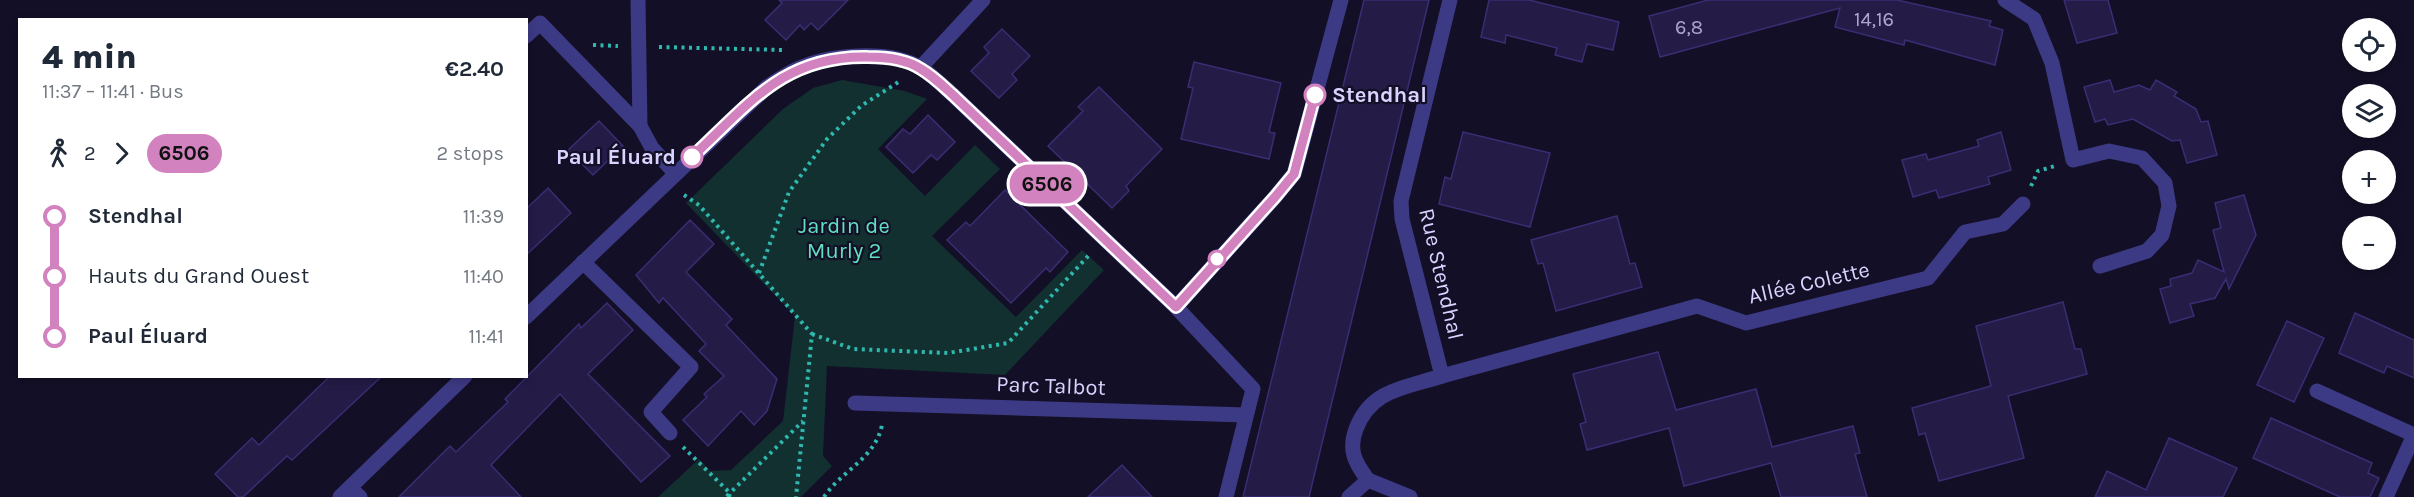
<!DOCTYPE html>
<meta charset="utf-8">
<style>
:root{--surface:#fff;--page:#f2f2f3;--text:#1f2937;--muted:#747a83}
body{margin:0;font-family:Karla,sans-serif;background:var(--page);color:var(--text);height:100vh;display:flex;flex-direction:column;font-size:22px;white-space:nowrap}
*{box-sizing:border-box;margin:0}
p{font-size:20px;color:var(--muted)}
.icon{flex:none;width:33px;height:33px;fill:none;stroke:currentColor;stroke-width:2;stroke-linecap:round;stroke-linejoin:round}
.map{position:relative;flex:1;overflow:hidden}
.details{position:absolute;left:18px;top:18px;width:510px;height:360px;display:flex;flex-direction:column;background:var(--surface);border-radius:0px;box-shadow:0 3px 9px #0003}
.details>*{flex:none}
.badge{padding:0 12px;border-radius:20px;font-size:21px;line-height:39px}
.tools{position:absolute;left:2342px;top:18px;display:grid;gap:12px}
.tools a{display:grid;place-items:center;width:54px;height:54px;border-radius:50%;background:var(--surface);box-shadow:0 3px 9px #0003;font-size:30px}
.map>.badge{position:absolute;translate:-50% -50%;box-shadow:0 0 0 3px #fff}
.legs{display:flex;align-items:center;gap:9px;height:66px;padding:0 24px;font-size:20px}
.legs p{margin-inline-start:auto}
.summary{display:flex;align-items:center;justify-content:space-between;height:102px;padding:0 24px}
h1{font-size:33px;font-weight:800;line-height:45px}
ul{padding:0 24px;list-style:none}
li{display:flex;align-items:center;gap:21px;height:60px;font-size:22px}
li i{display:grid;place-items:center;width:9px;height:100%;margin:0 8px;background:currentColor}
li i::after{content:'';width:15px;height:15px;margin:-8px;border:4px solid;border-radius:50%;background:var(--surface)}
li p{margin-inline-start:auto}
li:first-child i{background:linear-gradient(#0000 50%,currentColor 0)}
li:last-child i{background:linear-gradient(currentColor 50%,#0000 0)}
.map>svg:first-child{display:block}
.green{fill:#12302f}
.building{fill:#241b47;stroke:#3b2d73;stroke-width:1.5}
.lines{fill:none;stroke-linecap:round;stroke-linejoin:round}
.path{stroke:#2fb8b0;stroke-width:4;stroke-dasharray:3 4.5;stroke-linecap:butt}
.lane{stroke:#3d3a85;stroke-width:15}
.street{stroke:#3d3a85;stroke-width:15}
.line-1-casing{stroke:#fff;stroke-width:14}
.line-1{stroke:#d282be;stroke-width:9}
.stop-1-dot{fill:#fff;stroke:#d282be;stroke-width:3}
.labels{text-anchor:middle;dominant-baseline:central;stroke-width:4.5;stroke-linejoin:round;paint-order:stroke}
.number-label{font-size:20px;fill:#aca6d1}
.stop-label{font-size:22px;font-weight:bold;fill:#d9d4ff;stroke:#130f26;text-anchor:start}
.park-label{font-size:22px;fill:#5fe0c0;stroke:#130f26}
.street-label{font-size:22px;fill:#d9d4ff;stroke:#130f26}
</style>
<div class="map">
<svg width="2414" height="497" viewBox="0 0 2414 497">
<rect width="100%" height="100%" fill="#130f26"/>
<!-- green -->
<path class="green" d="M842 80 905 91 927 99 878 149 925 196 975 145 1000 169 932 236 1016 317 1082 250 1104 270 1005 375 827 366 823 456 832 466 801 497H658L699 459 710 471 731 470 783 421 795 316 686 203 783 109 813 88Z"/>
<!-- building -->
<g class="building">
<path d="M779 0H848L818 30 811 23 804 30 800 25 786 40 765 20 782 3Z"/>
<path d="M1364 0H1429L1309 497H1243Z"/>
<path d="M1489 0H1529L1619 22 1613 50 1587 44 1582 62 1555 55 1557 48 1506 35 1505 43 1481 37Z"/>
<path d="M1708 0H1897L1991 21 1989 26 2003 30 1995 65 1905 40 1904 45 1835 27 1840 8 1660 57 1649 16Z"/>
<path d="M2064 0H2108L2117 33 2077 43Z"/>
<path d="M1002 29 1030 56 1012 74 1017 80 999 98 971 71 989 53 984 47Z"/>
<path d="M1194 62 1281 83 1269 132 1275 133 1269 159 1181 139 1193 88 1188 87Z"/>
<path d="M2110 80 2114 92 2139 85 2150 90 2156 80 2177 92 2174 96 2196 109 2201 122 2208 121 2217 155 2187 163 2180 140 2172 141 2133 119 2108 125 2105 119 2095 122 2084 87Z"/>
<path d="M1099 87 1162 149 1126 186 1129 191 1112 208 1048 146 1083 111 1078 107Z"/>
<path d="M928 115 955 142 937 160 931 155 913 173 886 147 903 129 910 134Z"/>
<path d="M599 121 623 146 593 175 568 150Z"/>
<path d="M1463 132 1550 153 1530 227 1439 204 1445 177 1451 179Z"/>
<path d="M2001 132 2011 170 1988 177 1990 184 1939 198 1936 190 1913 197 1902 160 1926 154 1928 160 1979 146 1977 140Z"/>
<path d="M548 188 571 213 526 255V209Z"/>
<path d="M1005 190 1068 252 1050 272 1046 268 1011 303 947 240 966 222 970 226Z"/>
<path d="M2244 195 2256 235 2229 289 2226 279 2215 298 2190 304 2194 316 2170 323 2160 289 2171 286 2170 279 2192 273 2198 260 2224 272 2213 230 2221 228 2215 203Z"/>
<path d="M1617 216 1630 264 1635 263 1642 287 1556 311 1543 263 1538 264 1531 240Z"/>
<path d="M690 220 714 244 686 272 732 319 726 325 777 379 767 411 754 425 741 411 708 446 683 420 707 397 704 394 724 376 699 351 706 344 663 298 659 303 636 275Z"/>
<path d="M2063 302 2075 349H2081L2087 374 2008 396 2024 458 1939 481 1925 433 1919 435 1912 408 1991 386 1976 326Z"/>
<path d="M607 303 633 330 588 374 670 456 641 482 560 394 491 465 521 497H399L450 446 456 452 508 402 505 399 568 335 579 324 581 328Z"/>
<path d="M2355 313 2414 340V378L2387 366 2384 373 2339 353Z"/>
<path d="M2287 321 2324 338 2294 402 2257 385Z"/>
<path d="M1658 352 1676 410 1756 389 1772 447 1853 426 1860 453 1855 454 1867 497H1781L1771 463 1684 486 1669 428 1587 450 1580 424 1586 422 1573 374Z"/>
<path d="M330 376H382L292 460 287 456 243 497H238L215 474 252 438 259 445Z"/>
<path d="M2271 418 2372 463 2368 473 2379 478 2370 497H2340L2253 458Z"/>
<path d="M2169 438 2237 468 2223 497H2095L2107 471 2146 490Z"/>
<path d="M1122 465 1152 497H1088Z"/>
</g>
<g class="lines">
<!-- path -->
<g class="path">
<path d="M593 45 618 46"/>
<path d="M659 47 783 50"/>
<path d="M2031 186 2038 171 2055 166"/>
<path d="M684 195 699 205 812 334 796 497"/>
<path d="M759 273 789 192 827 139 861 106 900 81"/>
<path d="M812 334 853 349 948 353 1008 343 1090 254"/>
<path d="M683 447 730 493 726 497"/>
<path d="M729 497 730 493 803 421"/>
<path d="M824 497C842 470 875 459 882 425"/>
</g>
<!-- lane -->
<g class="lane">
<path d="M638 0 640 126 652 148 675 173"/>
<path d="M526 36 540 23 640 126"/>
<path d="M583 262 691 367 651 412 670 433"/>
<path d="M350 488 360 497"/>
</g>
<!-- street -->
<g class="street">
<path d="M2005 0 2034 19 2052 63 2073 160 2109 151 2142 158 2165 183 2169 206 2162 235 2147 251 2100 266"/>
<path d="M920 68 983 0"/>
<path d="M1176 307 1275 197 1294 174 1341 0"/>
<path d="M526 317 767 87C776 81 785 75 795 70 827 54 889 49 921 68 932 75 943 86 953 95L1176 307 1253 389 1226 497"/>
<path d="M1442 376 1697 306 1746 323 1928 278 1965 232 2003 224 2023 204"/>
<path d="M2317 391 2414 435 2386 497"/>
<path d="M855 403 1246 415"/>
<path d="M1368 480 1410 497"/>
<path d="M340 497 465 376"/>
<path d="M1349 497 1368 480C1355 463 1348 450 1356 429 1371 389 1405 388 1442 376L1402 219 1401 201 1450 0"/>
</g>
</g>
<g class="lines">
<defs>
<path id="line-1" d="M692 157C749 104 784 55 868 57 886 57 906 59 921 69 933 76 943 86 953 95L1176 307 1275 197 1294 174 1315 95"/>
</defs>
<!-- line-1 casing -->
<use href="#line-1" class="line-1-casing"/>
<!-- line-1 -->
<use href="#line-1" class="line-1"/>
</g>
<!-- markers -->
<g class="stop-1-dot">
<circle cx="1315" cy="95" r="10"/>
<circle cx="692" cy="157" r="10"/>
<circle cx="1217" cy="259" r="8"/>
</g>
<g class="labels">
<!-- number labels -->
<g class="number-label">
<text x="1874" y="19">14,16</text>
<text x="1689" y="27">6,8</text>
</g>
<!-- stop labels -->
<g class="stop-label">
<text x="1332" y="95">Stendhal</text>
<text x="676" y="157" text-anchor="end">Paul Éluard</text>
</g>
<!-- park labels -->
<g class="park-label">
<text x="844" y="226">Jardin de<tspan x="844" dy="25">Murly 2</tspan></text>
</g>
<!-- street labels -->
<g class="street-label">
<text transform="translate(1441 274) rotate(77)">Rue Stendhal</text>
<text transform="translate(1809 283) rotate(-13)">Allée Colette</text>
<text transform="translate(1051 386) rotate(2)">Parc Talbot</text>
</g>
</g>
</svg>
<div class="tools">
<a><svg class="icon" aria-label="locate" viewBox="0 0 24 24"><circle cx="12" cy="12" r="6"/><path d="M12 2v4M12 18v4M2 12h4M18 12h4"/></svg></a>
<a><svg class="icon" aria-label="layers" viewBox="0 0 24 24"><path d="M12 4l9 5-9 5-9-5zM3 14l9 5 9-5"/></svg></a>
<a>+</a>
<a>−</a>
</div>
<b class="badge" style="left:1047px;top:184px;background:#d282be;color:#111">6506</b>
<section class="details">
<div class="summary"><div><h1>4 min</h1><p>11:37 – 11:41 · Bus</p></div><b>€2.40</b></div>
<div class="legs"><svg class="icon" aria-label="walk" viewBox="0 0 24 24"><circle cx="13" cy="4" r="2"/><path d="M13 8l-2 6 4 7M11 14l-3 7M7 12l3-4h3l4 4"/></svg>2<svg class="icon" aria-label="forward" viewBox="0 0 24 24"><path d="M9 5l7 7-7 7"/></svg><b class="badge" style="background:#d282be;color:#111">6506</b><p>2 stops</p></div>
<ul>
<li><i style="color:#d282be"></i><b>Stendhal</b><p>11:39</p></li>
<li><i style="color:#d282be"></i><span>Hauts du Grand Ouest</span><p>11:40</p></li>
<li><i style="color:#d282be"></i><b>Paul Éluard</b><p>11:41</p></li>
</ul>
</section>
</div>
